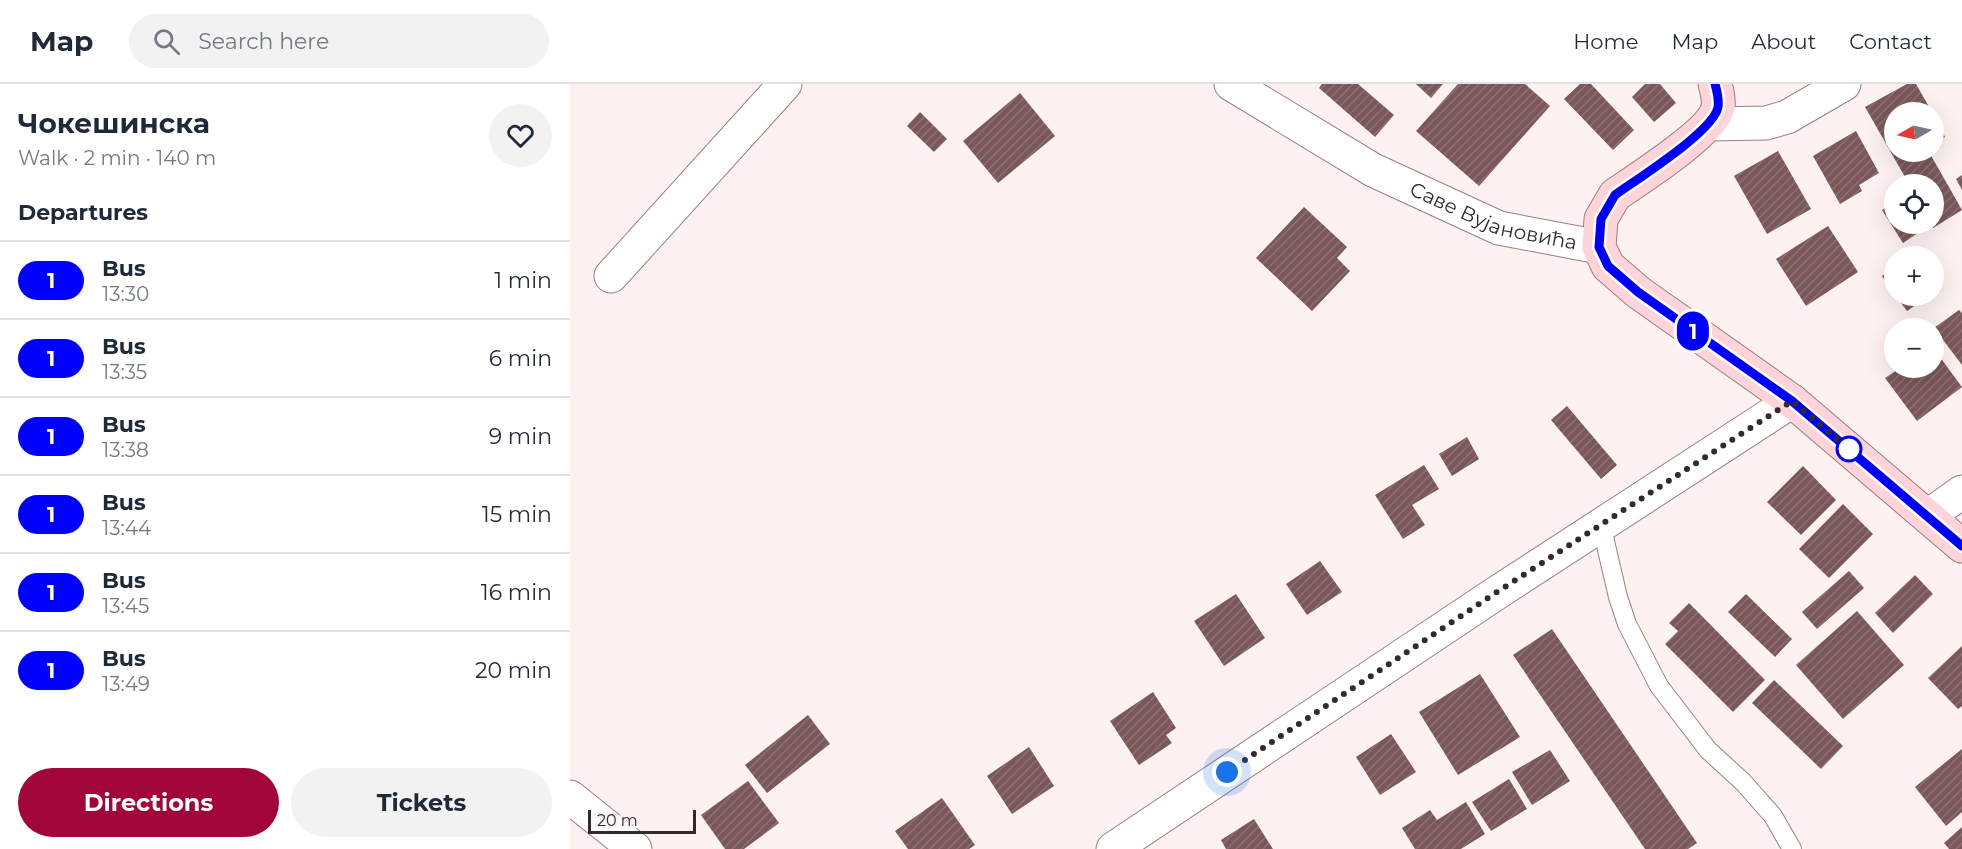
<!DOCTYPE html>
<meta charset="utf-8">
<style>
:root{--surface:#fff;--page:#f2f2f3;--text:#1f2937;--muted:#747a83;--line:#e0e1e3;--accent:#a20539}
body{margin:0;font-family:Montserrat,sans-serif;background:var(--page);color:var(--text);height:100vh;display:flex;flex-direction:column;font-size:22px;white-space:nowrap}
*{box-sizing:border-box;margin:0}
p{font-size:20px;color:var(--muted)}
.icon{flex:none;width:33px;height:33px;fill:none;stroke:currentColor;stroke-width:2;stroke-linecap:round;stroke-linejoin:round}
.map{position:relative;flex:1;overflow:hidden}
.sheet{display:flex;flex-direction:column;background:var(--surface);width:570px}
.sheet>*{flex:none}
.badge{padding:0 12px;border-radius:20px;font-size:21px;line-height:39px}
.needle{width:39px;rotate:261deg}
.tools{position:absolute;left:1314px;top:18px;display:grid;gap:12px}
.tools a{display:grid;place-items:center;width:60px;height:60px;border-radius:50%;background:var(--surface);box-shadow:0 6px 24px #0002;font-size:30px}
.scale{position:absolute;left:18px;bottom:15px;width:108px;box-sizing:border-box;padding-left:6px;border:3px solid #352a2a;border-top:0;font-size:16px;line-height:21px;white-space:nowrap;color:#352a2a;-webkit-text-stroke:4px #fdf1f1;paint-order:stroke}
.you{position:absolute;width:30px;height:30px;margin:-15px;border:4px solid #fff;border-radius:50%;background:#1a73e8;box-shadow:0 0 0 9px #1a73e833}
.map>.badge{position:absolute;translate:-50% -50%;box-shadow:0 0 0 3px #fff}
h2{padding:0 18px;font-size:22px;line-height:54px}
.round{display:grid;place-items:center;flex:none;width:63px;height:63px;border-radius:32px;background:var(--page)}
.head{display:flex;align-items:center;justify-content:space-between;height:102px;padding:0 18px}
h1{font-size:28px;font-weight:700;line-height:45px}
.button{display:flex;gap:12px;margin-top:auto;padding:12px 18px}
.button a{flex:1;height:69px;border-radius:36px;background:var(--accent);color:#fff;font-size:24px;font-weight:700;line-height:69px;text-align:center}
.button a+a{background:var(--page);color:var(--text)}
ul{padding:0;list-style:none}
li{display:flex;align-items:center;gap:18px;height:78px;padding:0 18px;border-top:2px solid var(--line)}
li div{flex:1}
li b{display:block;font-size:22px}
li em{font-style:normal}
li .badge{min-width:66px;font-weight:700;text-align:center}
header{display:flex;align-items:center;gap:36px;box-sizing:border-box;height:84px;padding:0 30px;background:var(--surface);border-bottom:2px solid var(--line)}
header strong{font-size:28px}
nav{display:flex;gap:33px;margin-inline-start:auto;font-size:21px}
.search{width:420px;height:54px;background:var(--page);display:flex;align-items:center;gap:15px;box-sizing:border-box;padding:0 21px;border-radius:33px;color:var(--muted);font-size:22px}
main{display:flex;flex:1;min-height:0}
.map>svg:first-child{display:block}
.building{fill:url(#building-hatch)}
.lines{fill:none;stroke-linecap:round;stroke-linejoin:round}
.lane-casing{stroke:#9a7f81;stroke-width:20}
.street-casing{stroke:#9a7f81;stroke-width:35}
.secondary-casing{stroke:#9a7f81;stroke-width:35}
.lane{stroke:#fff;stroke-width:18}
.street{stroke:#fff;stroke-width:33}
.secondary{stroke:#fdd4da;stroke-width:33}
.line-casing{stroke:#fff;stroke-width:14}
.line{stroke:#00f;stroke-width:9}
.walk{stroke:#352a2a;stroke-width:6;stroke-dasharray:0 10.8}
.stop-dot{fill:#fff;stroke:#00f;stroke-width:3}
.labels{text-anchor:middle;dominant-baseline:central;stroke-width:6;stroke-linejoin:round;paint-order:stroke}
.street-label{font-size:20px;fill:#352a2a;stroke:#fdf1f1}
</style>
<header>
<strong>Map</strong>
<div class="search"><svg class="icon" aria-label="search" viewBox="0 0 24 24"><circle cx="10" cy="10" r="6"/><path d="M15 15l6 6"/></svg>Search here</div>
<nav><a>Home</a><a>Map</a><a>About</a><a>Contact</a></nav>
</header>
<main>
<section class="sheet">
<div class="head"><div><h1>Чокешинска</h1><p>Walk · 2 min · 140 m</p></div><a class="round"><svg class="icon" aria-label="heart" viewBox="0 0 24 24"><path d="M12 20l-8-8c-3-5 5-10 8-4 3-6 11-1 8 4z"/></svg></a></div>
<h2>Departures</h2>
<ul>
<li><span class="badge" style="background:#00f;color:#fff">1</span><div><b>Bus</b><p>13:30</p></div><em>1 min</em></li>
<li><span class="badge" style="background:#00f;color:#fff">1</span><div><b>Bus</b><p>13:35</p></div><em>6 min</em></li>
<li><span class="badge" style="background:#00f;color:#fff">1</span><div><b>Bus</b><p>13:38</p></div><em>9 min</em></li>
<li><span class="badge" style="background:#00f;color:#fff">1</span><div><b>Bus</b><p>13:44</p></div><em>15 min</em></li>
<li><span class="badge" style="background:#00f;color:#fff">1</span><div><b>Bus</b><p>13:45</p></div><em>16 min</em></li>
<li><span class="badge" style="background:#00f;color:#fff">1</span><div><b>Bus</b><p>13:49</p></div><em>20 min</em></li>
</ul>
<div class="button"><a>Directions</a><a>Tickets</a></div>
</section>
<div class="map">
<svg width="1392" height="765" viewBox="0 0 1392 765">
<defs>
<pattern id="building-hatch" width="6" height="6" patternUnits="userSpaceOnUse" patternTransform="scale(1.5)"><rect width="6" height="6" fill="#7a575a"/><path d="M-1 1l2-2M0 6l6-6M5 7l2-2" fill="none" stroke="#8c7173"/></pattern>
</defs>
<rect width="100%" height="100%" fill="#fdf1f1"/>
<!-- building -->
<g class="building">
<path d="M752 0H788L824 31 805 53 749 4Z"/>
<path d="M846 0H873L861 14Z"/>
<path d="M888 0H955L980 22 909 102 846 47Z"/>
<path d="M1010 0H1021L1064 46 1043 66 994 15Z"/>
<path d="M1075 0H1090L1106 19 1084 38 1062 13Z"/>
<path d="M1337 0H1346L1362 28H1324V68H1359L1392 126 1363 144 1361 140H1364V100H1339L1295 23Z"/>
<path d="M450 9 485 52 428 99 393 57Z"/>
<path d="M350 28 377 55 364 68 337 42Z"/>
<path d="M1364 32 1375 53 1364 60Z"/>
<path d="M1286 47 1309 89 1289 101 1292 107 1270 120 1243 72Z"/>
<path d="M1208 67 1241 125 1197 150 1164 92Z"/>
<path d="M1392 91V106L1386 95Z"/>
<path d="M1324 118V140H1346L1351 147 1333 159 1312 126Z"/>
<path d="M734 123 777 163 767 174 780 187 742 227 686 174Z"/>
<path d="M1258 142 1288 188 1236 222 1206 175Z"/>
<path d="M1324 184V209L1312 192Z"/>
<path d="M1326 212H1359L1337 227Z"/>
<path d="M1389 226 1392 229V281L1364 244Z"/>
<path d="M1364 265 1392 303 1347 337 1315 294 1330 284H1364Z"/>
<path d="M997 322 1047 381 1031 395 981 336Z"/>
<path d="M897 353 909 375 882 392 869 370Z"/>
<path d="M854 381 869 405 842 421 855 441 833 455 805 411Z"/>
<path d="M1233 382 1266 416 1231 451 1197 418Z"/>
<path d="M1273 420 1303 450 1259 494 1229 465Z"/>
<path d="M750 477 772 508 737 531 716 500Z"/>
<path d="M1279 487 1294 504 1247 545 1232 528Z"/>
<path d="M1345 491 1363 510 1323 549 1305 529Z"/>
<path d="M666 510 695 554 654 582 624 537Z"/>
<path d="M1176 510 1222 555 1205 573 1158 528Z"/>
<path d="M1119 519 1195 596 1163 628 1095 560 1108 547 1099 539Z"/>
<path d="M1287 527 1334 581 1273 635 1226 581Z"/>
<path d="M982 545 1127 759 1118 765H1075L943 571Z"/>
<path d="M1392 562V622L1388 625 1358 594Z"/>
<path d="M910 590 950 653 888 691 849 628Z"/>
<path d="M1204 596 1273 662 1251 685 1182 619Z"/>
<path d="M583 608 606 644 596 651 602 659 569 681 540 637Z"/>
<path d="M238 631 260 660 197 709 175 681Z"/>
<path d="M821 650 846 688 810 711 786 673Z"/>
<path d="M459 663 484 702 442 730 417 692Z"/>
<path d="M1392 665V728L1376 742 1345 703Z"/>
<path d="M980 666 1000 697 962 721 942 688Z"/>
<path d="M939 695 957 725 921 747 902 718Z"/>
<path d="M178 697 209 739 174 765H155L131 731Z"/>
<path d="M372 714 405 761 399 765H338L325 747Z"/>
<path d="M896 718 915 750 891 765H845L832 744 860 726 867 736Z"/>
<path d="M684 735 703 765H656L651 756Z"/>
<path d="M1392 743V765H1379L1374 759Z"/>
</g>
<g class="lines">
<defs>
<path id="lane" d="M1031 440 1048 513 1057 540 1089 602 1138 666 1173 698 1203 732 1222 765"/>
<g id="street">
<path id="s1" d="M661 0 803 86 929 144 1029 163"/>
<path d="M1139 40 1196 39 1217 33 1274 0"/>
<path d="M41 192 215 0"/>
<path d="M1358 432 1392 408"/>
<path d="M0 713 65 765"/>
<path d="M543 765 925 510 1222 317"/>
</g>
<path id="secondary" d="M1145 0C1147 7 1149 16 1148 23 1144 47 1067 96 1045 111L1031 135 1029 163 1038 182 1068 208 1222 317 1392 462"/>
</defs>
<!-- lane casing -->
<use href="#lane" class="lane-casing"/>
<!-- street casing -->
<use href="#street" class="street-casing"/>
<!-- secondary casing -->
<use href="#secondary" class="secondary-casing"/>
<!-- lane -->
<use href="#lane" class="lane"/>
<!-- street -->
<use href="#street" class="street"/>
<!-- secondary -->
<use href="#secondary" class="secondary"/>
</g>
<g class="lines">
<defs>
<path id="line" d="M1145 0C1147 7 1149 16 1148 23 1144 47 1067 95 1045 111L1031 135 1029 163 1038 182 1068 208 1222 317 1392 462"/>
</defs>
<!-- line casing -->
<use href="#line" class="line-casing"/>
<!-- line -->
<use href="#line" class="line"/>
<!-- walk -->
<path class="walk" d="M657 688 924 510 1222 317 1279 365"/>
</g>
<!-- markers -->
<circle class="stop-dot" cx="1279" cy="365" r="12"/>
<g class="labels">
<!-- street labels -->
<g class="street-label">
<text stroke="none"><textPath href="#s1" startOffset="296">Саве Вујановића</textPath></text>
</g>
</g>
</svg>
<div class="tools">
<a><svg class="needle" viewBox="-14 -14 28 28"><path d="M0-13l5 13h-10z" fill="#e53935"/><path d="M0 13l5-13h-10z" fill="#747a83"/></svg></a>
<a><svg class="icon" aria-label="locate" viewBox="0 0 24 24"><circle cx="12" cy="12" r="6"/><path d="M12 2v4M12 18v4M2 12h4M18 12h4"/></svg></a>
<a>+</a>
<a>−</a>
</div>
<div class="scale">20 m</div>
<div class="you" style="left:657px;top:688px"></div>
<b class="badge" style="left:1123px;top:247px;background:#00f;color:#fff">1</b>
</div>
</main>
